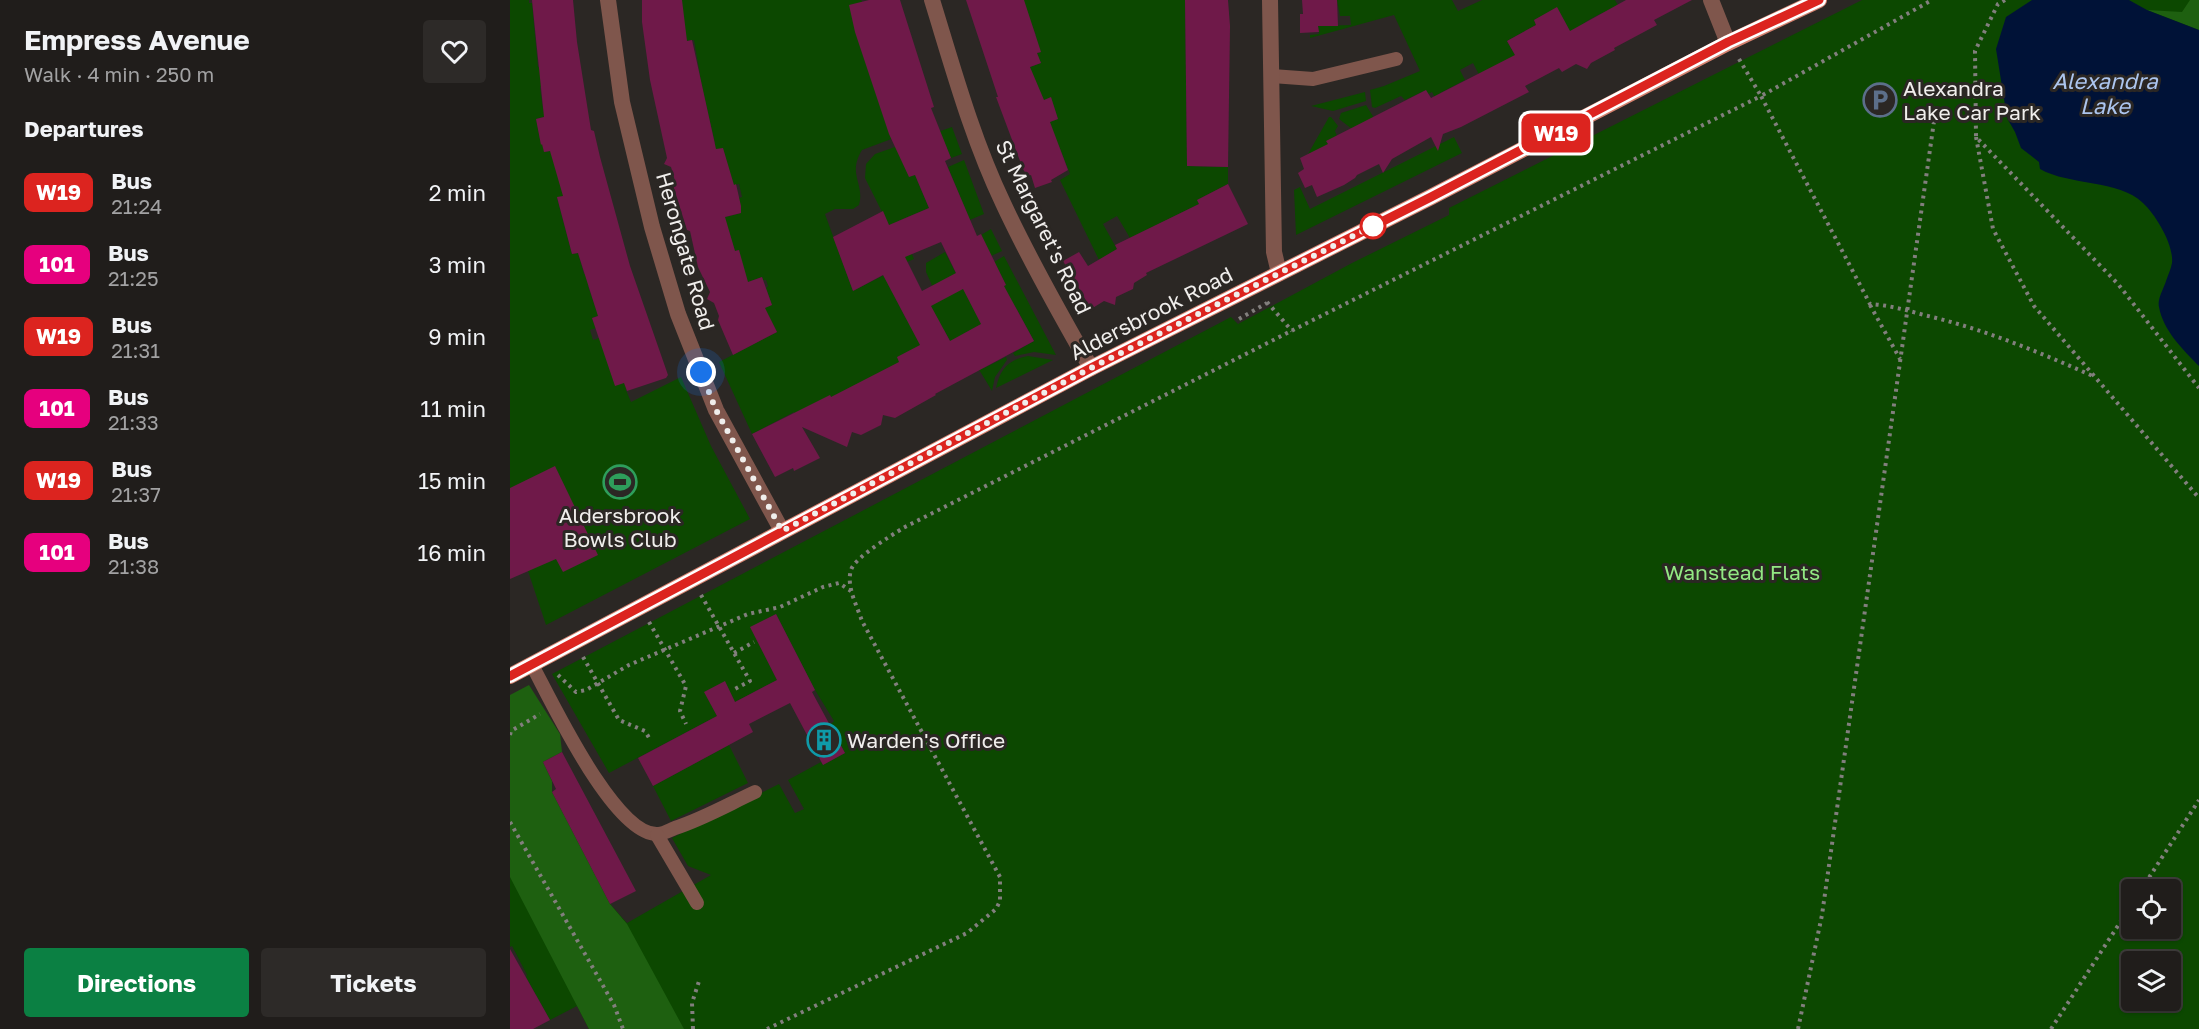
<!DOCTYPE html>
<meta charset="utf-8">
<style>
:root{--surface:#201d1b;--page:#2d2a28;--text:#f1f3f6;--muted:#a2a2a3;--line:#3d3b3a;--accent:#0b8043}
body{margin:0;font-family:"Golos Text",sans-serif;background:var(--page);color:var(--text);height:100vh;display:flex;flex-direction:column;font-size:22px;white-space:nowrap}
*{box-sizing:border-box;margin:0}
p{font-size:20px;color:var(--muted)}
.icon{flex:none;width:33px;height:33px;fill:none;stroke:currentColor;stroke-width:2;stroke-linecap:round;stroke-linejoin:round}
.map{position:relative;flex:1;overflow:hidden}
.panel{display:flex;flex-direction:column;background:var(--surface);width:510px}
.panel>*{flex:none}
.badge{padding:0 12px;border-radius:9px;font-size:21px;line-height:39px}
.buttons{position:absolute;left:1611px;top:879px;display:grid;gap:12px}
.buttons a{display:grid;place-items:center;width:60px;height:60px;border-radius:6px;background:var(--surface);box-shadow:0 2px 4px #0004,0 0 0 2px var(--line);font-size:30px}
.you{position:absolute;width:30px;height:30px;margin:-15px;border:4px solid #fff;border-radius:50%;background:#1a73e8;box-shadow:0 0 0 9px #1a73e833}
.map>.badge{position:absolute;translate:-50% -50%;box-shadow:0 0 0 3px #fff}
h2{padding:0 24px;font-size:22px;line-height:54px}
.round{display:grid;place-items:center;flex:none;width:63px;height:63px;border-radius:6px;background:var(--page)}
.headline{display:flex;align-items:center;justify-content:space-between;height:102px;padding:0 24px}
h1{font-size:28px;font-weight:700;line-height:45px}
.action{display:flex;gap:12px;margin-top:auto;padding:12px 24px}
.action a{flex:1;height:69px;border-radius:6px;background:var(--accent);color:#fff;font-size:24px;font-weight:700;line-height:69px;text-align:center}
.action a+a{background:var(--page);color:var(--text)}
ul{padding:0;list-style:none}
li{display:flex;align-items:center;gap:18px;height:72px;padding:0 24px}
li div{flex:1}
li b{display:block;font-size:22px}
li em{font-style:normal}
li .badge{min-width:66px;font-weight:700;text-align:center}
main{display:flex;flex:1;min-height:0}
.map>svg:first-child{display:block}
.green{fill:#0c4800;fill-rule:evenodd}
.forest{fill:#1e6010}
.water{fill:#001237}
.building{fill:#6f1949;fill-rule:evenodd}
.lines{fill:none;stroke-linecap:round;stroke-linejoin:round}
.path{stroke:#827f7d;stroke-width:4;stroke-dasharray:3 4.5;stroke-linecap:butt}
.service{stroke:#7f564c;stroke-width:14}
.minor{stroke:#7f564c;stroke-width:16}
.primary{stroke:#d6816e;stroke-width:16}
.line-casing{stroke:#fff;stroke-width:14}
.line{stroke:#dc241f;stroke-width:9}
.walk{stroke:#f0eeec;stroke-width:6;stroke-dasharray:0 10.8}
.stop-dot{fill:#fff;stroke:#dc241f;stroke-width:3}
.labels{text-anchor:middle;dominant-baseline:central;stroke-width:6;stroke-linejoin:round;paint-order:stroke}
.poi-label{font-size:21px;fill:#f0eeec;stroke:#2b2724;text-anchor:start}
.street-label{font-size:21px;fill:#f0eeec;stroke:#2b2724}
.park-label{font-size:21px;fill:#92e883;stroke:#2b2724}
.water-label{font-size:22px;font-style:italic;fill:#acc5ee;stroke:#2b2724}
</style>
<main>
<section class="panel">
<div class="headline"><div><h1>Empress Avenue</h1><p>Walk · 4 min · 250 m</p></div><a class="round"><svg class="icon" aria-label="heart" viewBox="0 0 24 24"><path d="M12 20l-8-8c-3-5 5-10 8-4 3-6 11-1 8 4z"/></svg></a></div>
<h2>Departures</h2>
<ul>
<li><span class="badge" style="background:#dc241f;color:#fff">W19</span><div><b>Bus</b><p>21:24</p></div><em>2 min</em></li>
<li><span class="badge" style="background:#e6007e;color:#fff">101</span><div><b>Bus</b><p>21:25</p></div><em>3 min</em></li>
<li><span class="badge" style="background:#dc241f;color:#fff">W19</span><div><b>Bus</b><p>21:31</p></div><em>9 min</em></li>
<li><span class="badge" style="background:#e6007e;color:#fff">101</span><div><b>Bus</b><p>21:33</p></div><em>11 min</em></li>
<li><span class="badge" style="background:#dc241f;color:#fff">W19</span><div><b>Bus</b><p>21:37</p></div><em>15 min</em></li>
<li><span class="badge" style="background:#e6007e;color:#fff">101</span><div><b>Bus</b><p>21:38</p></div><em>16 min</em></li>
</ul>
<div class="action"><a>Directions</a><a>Tickets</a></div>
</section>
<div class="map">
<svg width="1689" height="1029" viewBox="0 0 1689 1029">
<rect width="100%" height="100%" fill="#2b2724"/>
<!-- green -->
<g class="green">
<path d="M0 0H19V3H22L28 67 39 65 36 86 30 87 33 109 37 116 26 119 31 144H32L35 152 58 148 70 191 47 198 62 254 68 253 74 274 91 270 94 281 78 286 86 309 95 313 82 318 86 328 80 330 83 340 95 336 117 382 119 388 116 390 121 402 171 377 201 446 240 519 36 625 18 571 0 503Z"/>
<path d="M172 0H351L424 123 352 150C337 175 355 183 349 205L343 209H325L315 214 343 291 374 275 396 319 429 301 416 272V263L435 252 461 303 496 285 484 262 494 256 546 355 524 352 505 356 503 353 524 341 505 306 455 333 474 368 496 357 497 360 485 377 482 391 465 363 443 346 434 330 425 356 387 357 395 373 327 408 320 395 289 422 284 412 242 434 209 362 267 332 261 320 252 323 237 314 262 305 256 288 258 286 256 280H253L252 277 227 286 229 250 225 251 219 231 210 233 212 218 231 213 230 202 226 199 232 197 229 184 198 192 215 156 214 152 211 150 187 154 205 143 192 87 184 40 168 42Z"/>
<path d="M512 0H675L677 166 718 167V184L687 200 689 204 620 238 607 216 593 224 607 249 589 260 550 180 560 174 549 146 534 124 548 119 541 98 527 102 520 67 531 63 527 53 531 52 511 41 526 35Z"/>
<path d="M827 0H942L948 11 972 0H1105L1109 7C1091 12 1074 21 1061 34L1047 8 1024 20 1026 25 997 41 1005 55 984 104 963 63 950 70 955 80 930 93 939 110 933 113 922 92 918 94 916 90 895 100 891 96 865 108 862 107 860 90 874 86 910 71 884 15 800 38V35L809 34 808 26 841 25 840 16H830Z"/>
<path d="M1352 0H1689V1029H79L67 1006 40 1020 16 977 17 975 2 946 0 947V706L42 781V792L100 904 117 923 201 875 178 866 162 838 269 784 285 813 294 809 278 780 311 762 313 765 335 753 320 725 324 721 305 690 266 614 241 628 267 680 225 702 215 682 195 692 207 716 99 773 42 674 721 317 728 324 842 263 939 215V208ZM1622 890H1660V928H1622ZM1622 962H1660V1000H1622Z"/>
<path d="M855 92 856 101 823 111 801 106Z"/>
<path d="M856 105 864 118 842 129 829 119 831 113Z"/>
<path d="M819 117H821L828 126 825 131 827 136 817 141 819 146 804 153 803 152 798 154Z"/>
<path d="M442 127 452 154 441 158 433 139 407 180 419 208 388 221 404 259 397 262 355 178 356 164 365 154Z"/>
<path d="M944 137 952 153 786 235 784 190 790 187 800 209Z"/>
<path d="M454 160 474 214 431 232 429 228 458 216 438 167Z"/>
<path d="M481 229 492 251 481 256 471 235Z"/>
<path d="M518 356 543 360 486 388C490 369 498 360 518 356Z"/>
<path d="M219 745 238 783 161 821 143 786Z"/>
</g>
<!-- forest -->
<g class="forest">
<path d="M1680 0H1689V30L1637 10 1672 12Z"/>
<path d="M19 685 50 734 52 752 33 762 42 781V792L100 904 117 924 174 1029H79L0 877V695Z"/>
</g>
<!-- water -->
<path class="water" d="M1522 0H1619L1637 10 1689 30V366C1673 350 1653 330 1649 307 1647 299 1654 288 1656 281 1658 275 1661 269 1662 263 1664 245 1646 215 1633 203 1608 179 1560 186 1530 169L1529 162 1511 148 1505 132 1497 118 1486 49 1496 17Z"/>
<!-- building -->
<g class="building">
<path d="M22 0H63L67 42 81 130 84 131 90 157 120 266 158 375 156 378 117 391 114 383 105 386 82 318 88 316 68 253 62 254 47 197 53 196 40 151 34 152 32 144 31 145 26 119 34 117Z"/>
<path d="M132 0H172L177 41 182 40 206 149 213 148 224 185 226 184 231 206V213L215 217 225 251 229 250 238 282 252 277 262 305 255 308 267 332 223 355 208 320 209 316 204 303 197 299 200 292 188 267 180 231 177 230 163 185 165 181 161 167 154 164 157 158 140 80 132 22Z"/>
<path d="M359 0H390L424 107 421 108 441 158 435 161 467 236 471 234 496 285 494 286 524 341 425 394 426 395 385 418 373 415 371 425 351 435 342 432 337 447 292 427 310 458 284 471 283 468 265 477 242 434 320 395 321 397 389 362 387 357 410 345 373 275 343 291 323 237 373 211 379 225 419 208 405 175 399 177 379 134 345 32 339 5ZM431 242 446 273 412 291 395 257ZM453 289 471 324 440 341 421 306Z"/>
<path d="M456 0H514L531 52 527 53 531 63 520 67 534 100 541 97 548 119 540 122 558 170 541 180 542 182 525 188 521 175 517 176 513 169 486 97H488Z"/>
<path d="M675 0H718L720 26 718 167 677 166Z"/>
<path d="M792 0H827L828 26H808L809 32 790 33V14H793Z"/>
<path d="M1116 0H1182L1144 20 1147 25 1104 48 1105 50 1081 63 1077 69 1066 64 1052 72 1049 68 1015 86 1019 92 951 127 933 134 928 151 921 137 882 159 873 173 869 164 847 175 845 178 834 185 807 197 802 185 795 188 788 173 794 169 790 158 818 144 816 141 916 90 921 98 1005 55 997 41 1026 25 1024 20 1047 7 1060 31Z"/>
<path d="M718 184 738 224 636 273 637 275 624 283 623 289 606 297 605 305 594 301 581 309 553 261 569 252 578 266 607 249 605 245 689 204 687 200Z"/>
<path d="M45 466 88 555 53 572 46 559 0 579V488Z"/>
<path d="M266 614 305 690 302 692 335 753 313 765 280 703 239 724 243 732 143 786 128 758 207 716 194 692 215 681 225 702 267 680 240 627Z"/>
<path d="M52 752 126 891 100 904 42 792 46 789 33 762Z"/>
<path d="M0 949 40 1020 23 1029H0Z"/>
</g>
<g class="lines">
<!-- path -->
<g class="path">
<path d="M1495 0 1488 4 1465 51 1466 137 1608 284 1689 388"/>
<path d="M1229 59 1251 96 1422 0"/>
<path d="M1466 137 1483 229 1524 306 1689 498"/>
<path d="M757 302 782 331"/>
<path d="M1360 305 1390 359"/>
<path d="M729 319 757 303"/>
<path d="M191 595 240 681 223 690"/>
<path d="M139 622 176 686 170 711 176 724"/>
<path d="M224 653 244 642"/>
<path d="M73 657 109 720 135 731 141 741"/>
<path d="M48 675 66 692 76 690 119 665 238 614 270 607 313 587 329 583 341 591"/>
<path d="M0 735 1 731 30 714"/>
<path d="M0 822 104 1005 113 1029"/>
<path d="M1631 890 1689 800"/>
<path d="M183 1029 182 1003 190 978"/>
<path d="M257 1029 457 933 486 909 490 901V877L352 621C347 606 336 586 341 570 345 557 381 536 393 528L789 327 1251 96 1360 304C1378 305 1396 310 1414 315 1474 329 1529 352 1585 377"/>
<path d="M1288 1029 1312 915 1426 107"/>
<path d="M1541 1029 1622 904"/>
</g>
<!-- service -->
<g class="service">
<path d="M762 76 803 79 886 59"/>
<path d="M22 665C41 700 105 837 148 834 153 834 160 830 165 828 193 819 219 804 245 792"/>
<path d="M147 835 187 903"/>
</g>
<!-- minor -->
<g class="minor">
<path d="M98 0 112 102 142 227 168 314 206 410 272 531"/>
<path d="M422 0C443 68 462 138 493 203 519 259 550 314 581 368"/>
<path d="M760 0 764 252 769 273"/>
<path d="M1201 0 1218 43"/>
</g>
<!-- primary -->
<path class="primary" d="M0 676 581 368 921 197 1218 43 1309 0"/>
</g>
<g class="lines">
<defs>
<path id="line" d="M0 676 581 368 921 197 1218 42 1309 0"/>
</defs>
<!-- line casing -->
<use href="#line" class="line-casing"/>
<!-- line -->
<use href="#line" class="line"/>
<!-- walk -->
<path class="walk" d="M191 372 206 410 272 531 581 368 863 226"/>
</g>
<!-- icons -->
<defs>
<symbol id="parking-ring" viewBox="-11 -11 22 22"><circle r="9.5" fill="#2b2724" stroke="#5c6f8a" stroke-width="1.5"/><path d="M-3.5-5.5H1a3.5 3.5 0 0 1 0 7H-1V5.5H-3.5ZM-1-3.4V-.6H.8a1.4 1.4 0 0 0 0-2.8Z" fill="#5c6f8a"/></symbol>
<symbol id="stadium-ring" viewBox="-11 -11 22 22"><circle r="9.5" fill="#2b2724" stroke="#2e9e5b" stroke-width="1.5"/><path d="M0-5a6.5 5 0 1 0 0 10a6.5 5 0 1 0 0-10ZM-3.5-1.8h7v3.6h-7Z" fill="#2e9e5b"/></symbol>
<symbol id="building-ring" viewBox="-11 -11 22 22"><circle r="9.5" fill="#2b2724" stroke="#0f9aa8" stroke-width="1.5"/><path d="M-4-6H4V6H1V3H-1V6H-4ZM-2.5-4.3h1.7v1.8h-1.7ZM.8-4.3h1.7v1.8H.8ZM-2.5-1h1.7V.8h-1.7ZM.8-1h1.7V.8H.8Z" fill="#0f9aa8"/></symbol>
</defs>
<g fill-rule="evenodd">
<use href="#parking-ring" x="1351" y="81" width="38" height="38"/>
<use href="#stadium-ring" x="91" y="463" width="38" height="38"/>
<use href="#building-ring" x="295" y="721" width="38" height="38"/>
</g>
<!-- markers -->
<circle class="stop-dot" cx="863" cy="226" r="12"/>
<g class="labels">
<!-- poi labels -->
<g class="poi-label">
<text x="1393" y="88">Alexandra<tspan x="1393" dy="24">Lake Car Park</tspan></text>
<text x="110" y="515" text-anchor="middle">Aldersbrook<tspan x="110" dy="24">Bowls Club</tspan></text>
<text x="337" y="740">Warden's Office</text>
</g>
<!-- street labels -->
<g class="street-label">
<text transform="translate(534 227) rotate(64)">St Margaret's Road</text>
<text transform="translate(176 251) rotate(74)">Herongate Road</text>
<text transform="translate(641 313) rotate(-27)">Aldersbrook Road</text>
</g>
<!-- park labels -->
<g class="park-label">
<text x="1232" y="572">Wanstead Flats</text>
</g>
<!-- water labels -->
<g class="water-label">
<text x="1595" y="80">Alexandra<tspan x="1595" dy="25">Lake</tspan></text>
</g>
</g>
</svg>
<div class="buttons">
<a><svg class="icon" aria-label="locate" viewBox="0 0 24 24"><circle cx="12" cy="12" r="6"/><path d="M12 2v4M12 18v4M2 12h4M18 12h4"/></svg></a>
<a><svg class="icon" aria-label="layers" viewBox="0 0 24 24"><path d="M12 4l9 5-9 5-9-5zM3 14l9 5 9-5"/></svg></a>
</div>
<div class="you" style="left:191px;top:372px"></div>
<b class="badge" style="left:1046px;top:133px;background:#dc241f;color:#fff">W19</b>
</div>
</main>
